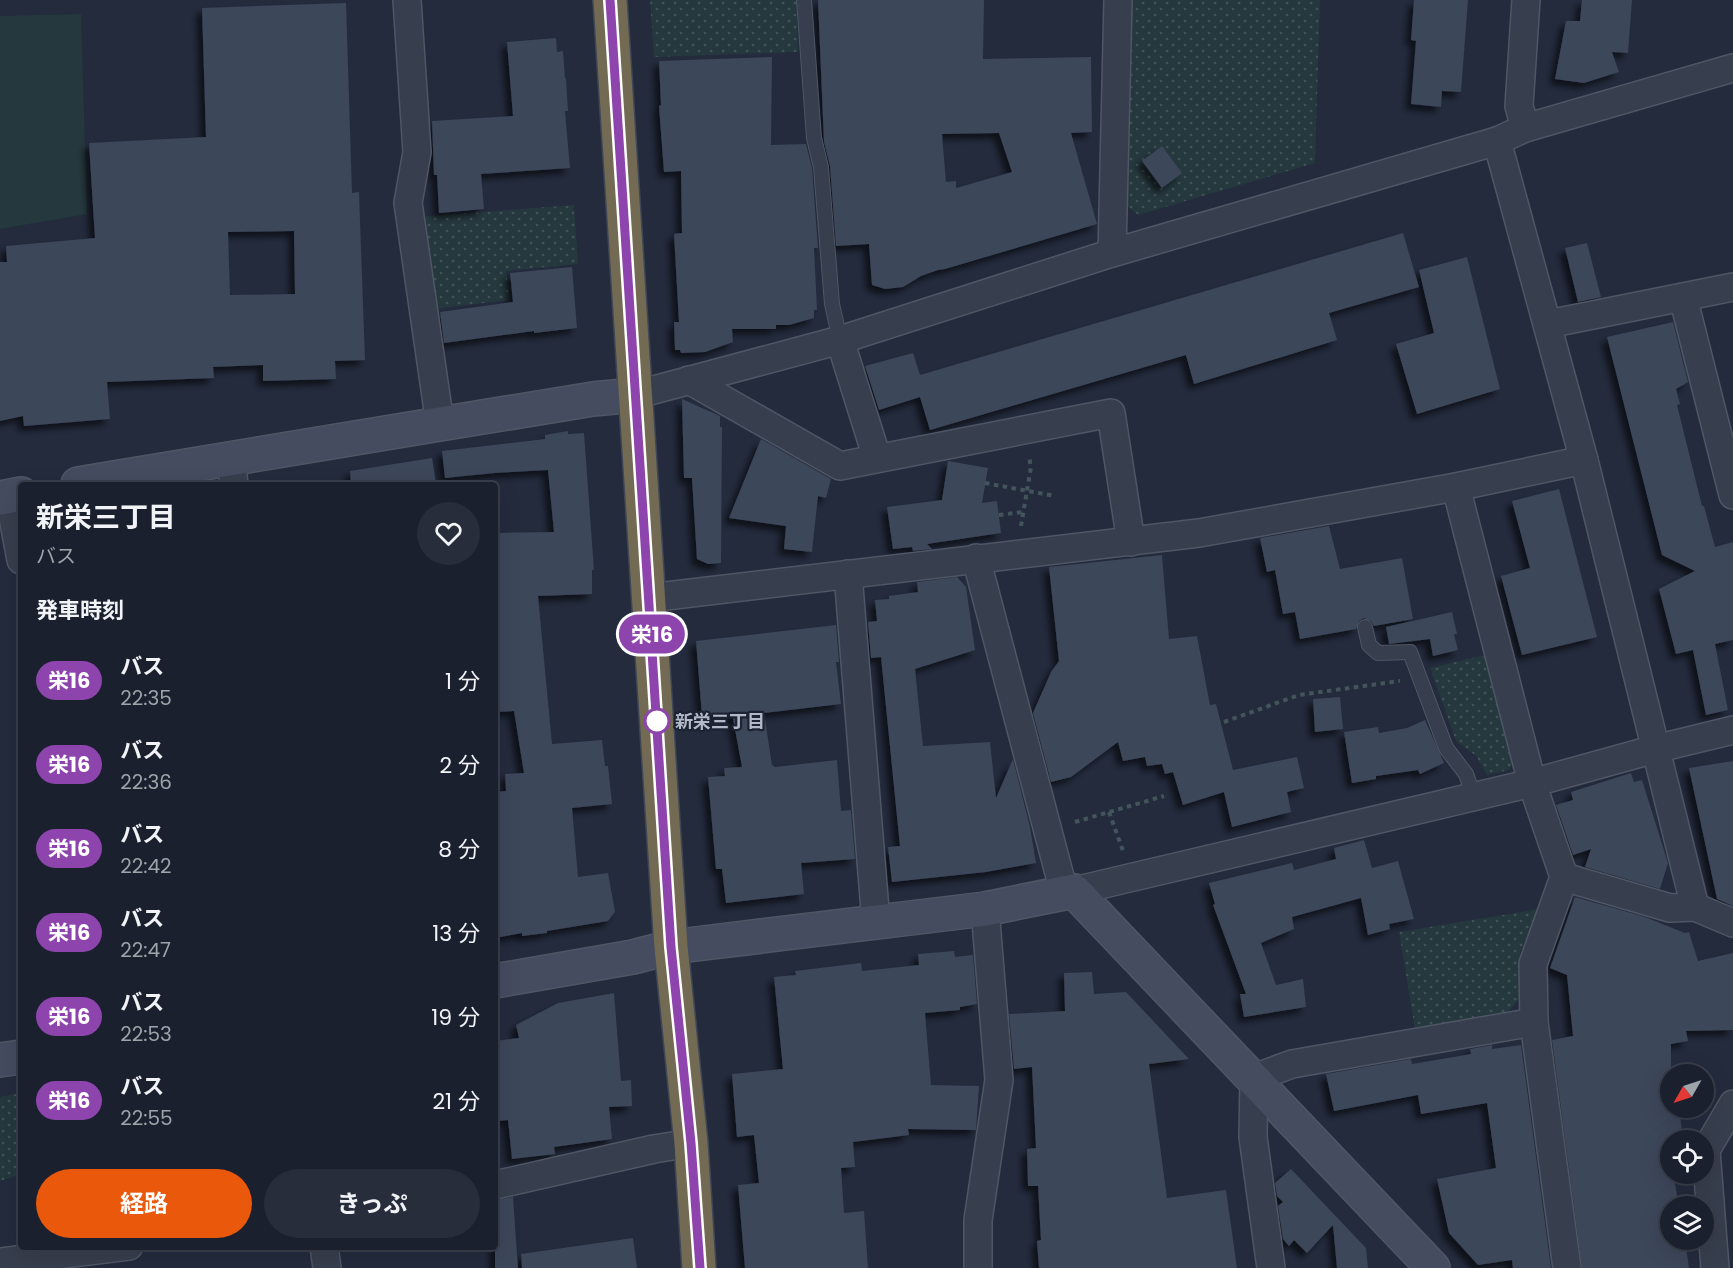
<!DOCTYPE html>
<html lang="ja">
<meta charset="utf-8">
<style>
:root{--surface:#1a202e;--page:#272d3a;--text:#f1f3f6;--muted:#9fa3aa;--line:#383e4a;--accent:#ea580c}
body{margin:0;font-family:Poppins,"Noto Sans JP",sans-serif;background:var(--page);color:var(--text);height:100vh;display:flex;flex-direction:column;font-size:22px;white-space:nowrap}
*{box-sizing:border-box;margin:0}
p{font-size:20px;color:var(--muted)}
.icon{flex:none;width:33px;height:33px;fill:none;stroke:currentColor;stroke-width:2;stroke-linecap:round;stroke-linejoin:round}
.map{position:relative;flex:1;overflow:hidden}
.side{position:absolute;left:18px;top:482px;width:480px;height:768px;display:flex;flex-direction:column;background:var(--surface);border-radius:6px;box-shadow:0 6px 24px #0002,0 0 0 2px var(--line)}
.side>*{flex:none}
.badge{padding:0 12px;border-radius:20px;font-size:21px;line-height:39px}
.needle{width:39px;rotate:231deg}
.tools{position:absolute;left:1660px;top:1064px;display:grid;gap:12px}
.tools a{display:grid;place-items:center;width:54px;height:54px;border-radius:50%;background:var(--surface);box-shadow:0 6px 24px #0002,0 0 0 2px var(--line);font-size:30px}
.map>.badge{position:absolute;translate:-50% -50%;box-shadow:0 0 0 3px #fff}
h2{padding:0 18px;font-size:22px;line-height:54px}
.round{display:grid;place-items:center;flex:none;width:63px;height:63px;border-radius:32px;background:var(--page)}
.headline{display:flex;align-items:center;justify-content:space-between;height:102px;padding:0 18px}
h1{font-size:28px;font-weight:700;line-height:45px}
.button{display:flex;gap:12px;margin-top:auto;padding:12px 18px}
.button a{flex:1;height:69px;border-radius:36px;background:var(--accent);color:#fff;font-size:24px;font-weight:700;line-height:69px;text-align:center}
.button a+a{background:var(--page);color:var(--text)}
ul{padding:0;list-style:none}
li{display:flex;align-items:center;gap:18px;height:84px;padding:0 18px}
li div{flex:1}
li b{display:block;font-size:22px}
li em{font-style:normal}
li .badge{min-width:66px;font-weight:700;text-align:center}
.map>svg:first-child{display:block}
.grass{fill:url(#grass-dots)}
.garden{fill:#25383e}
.building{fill:#3d465a;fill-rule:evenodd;filter:url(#shadow)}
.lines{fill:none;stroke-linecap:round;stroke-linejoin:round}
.lane-casing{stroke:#4f5665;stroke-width:16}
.street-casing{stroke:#4f5665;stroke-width:30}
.secondary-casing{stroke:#4f5665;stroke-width:36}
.highway-casing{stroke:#3f4655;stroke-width:36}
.path{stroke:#43555b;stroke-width:4;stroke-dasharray:4.5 4.5;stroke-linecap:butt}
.lane{stroke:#373e4d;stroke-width:14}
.street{stroke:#373e4d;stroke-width:27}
.secondary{stroke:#454c60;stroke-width:33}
.highway{stroke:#736a54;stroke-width:33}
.line-casing{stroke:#fff;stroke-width:14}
.line{stroke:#8e44ad;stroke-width:9}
.stop-dot{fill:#fff;stroke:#8e44ad;stroke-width:3}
.labels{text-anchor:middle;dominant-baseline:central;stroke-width:4.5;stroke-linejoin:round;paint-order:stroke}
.stop-label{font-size:18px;font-weight:bold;fill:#b3b9c8;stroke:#1c2332;text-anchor:start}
</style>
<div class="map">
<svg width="1733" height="1268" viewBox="0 0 1733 1268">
<defs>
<pattern id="grass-dots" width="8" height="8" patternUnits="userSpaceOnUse" patternTransform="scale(1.5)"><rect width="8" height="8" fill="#25383e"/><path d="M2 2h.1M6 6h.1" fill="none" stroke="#425358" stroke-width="1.8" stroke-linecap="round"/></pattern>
<filter id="shadow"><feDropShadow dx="-5.5" dy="5.5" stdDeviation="3" flood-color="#0009"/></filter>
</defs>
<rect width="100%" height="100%" fill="#232b3d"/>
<!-- grass -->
<g class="grass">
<path d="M650 0H796L798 52 654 57Z"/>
<path d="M1131 0H1320L1315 163 1138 215 1126 205Z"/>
<path d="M574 205 578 264 506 271 510 300 432 309 417 217Z"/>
<path d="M1485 655 1512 765 1509 770 1487 775 1476 756 1456 741 1430 668Z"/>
<path d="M1539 909 1520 952 1519 999 1507 1013 1415 1029 1399 932Z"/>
<path d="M16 1094 21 1110V1174L0 1181V1097Z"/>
</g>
<!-- garden -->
<path class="garden" d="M81 14 87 214 0 229V16Z"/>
<!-- building -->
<g class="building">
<path d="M818 0H984L983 59 1091 57 1092 132 1071 133 1097 224 945 269 938 270 921 276 903 287 885 289 872 285 869 244 836 246 830 166 824 142ZM999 133 1012 172 956 188V181L946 182 942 134Z"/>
<path d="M1414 0H1468L1461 92 1442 91 1441 107 1411 104 1416 41 1411 40Z"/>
<path d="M1582 0H1632L1628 53 1612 52 1619 72 1584 83 1555 79 1566 21H1580Z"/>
<path d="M346 3 352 193 359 192 365 360 335 361 336 379 263 381V365L213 367 214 378 107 382 110 419 24 426 23 416 0 421V262H7L6 246 95 238 89 143 206 137 202 8ZM294 231 295 294 230 295 228 232Z"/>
<path d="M556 38 557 52 563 51 565 78H566L568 111H565L570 168 481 174 484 209 439 213 437 175H434L432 121 513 116 507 42Z"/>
<path d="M772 57 771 145 806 144 812 168 818 248H814L817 310H814V318L789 325H776V329H732L733 342 705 352 681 353 680 350H675L674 322H679L674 234 682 233 681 171 664 172 659 106 661 105 659 61Z"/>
<path d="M1162 146 1182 173 1162 188 1142 161Z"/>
<path d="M1403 233 1419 287 1329 313 1337 340 1194 384 1186 355 930 430 920 397 879 410 865 366 913 353 920 375Z"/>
<path d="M1587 243 1601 297 1578 302 1565 248Z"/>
<path d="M1467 257 1500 389 1417 414 1396 344 1434 333 1419 270Z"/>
<path d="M572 267 577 328 534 333V331L444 343 440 312 513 302 510 273Z"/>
<path d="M1673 322 1688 382 1676 389 1680 404 1677 405 1702 506H1704L1715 547 1733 542V640L1715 644 1728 710 1706 715 1693 650 1676 654 1659 589 1695 571 1662 555 1607 337Z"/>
<path d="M682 399 720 416V427H722L721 563 708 564 697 559 692 478H684Z"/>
<path d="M568 431V434L584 433 594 570H592V594L538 596 552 744 602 740 605 766H608L612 804 572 808 578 877 608 873 615 912 608 921 547 931V933L522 936V933L495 938V792L506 791 505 774 524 773 514 711 498 712 495 685V626H500L495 533 554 532 548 470 495 473 445 478 442 451 545 439V435Z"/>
<path d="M761 439 831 479 826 498 818 496 812 552 784 549 786 526 729 518Z"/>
<path d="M432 458 436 484H351L350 471Z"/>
<path d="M948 461 988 468 982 503 997 501 1001 533 927 544 932 549 913 551 912 547 893 549 887 507 942 500Z"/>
<path d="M1559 489 1597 637 1522 655 1501 576 1530 568 1512 501Z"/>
<path d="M1329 526 1340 569 1402 558 1413 619 1374 626 1371 621 1364 618 1359 621 1356 629 1300 639 1295 612 1283 614 1275 570 1267 572 1260 538Z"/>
<path d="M1162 555 1169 639 1197 636 1210 705 1216 704 1233 770 1297 757 1304 788 1287 792 1291 812 1232 827 1224 792 1183 805 1173 772 1165 774 1162 764 1147 766 1145 757 1123 761 1118 742 1071 777 1051 782 1033 713 1051 672 1059 661 1049 567Z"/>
<path d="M957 577 966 587 975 650 915 669 923 746 990 742 996 798 1013 759 1030 827 1036 863 986 872 892 882 888 847 900 846 881 657 871 658 868 622 877 621 875 600 889 599V596L918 592 917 582Z"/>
<path d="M1452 612 1457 634H1454L1458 650 1433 656 1430 639 1389 644 1386 627Z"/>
<path d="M836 625 839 662H836L841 704 764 713 772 765 775 767 837 760 841 811 851 810 855 859 801 863 804 894 726 903 722 869H716L708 777 725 776 724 768 742 767 732 713 702 716 696 641Z"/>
<path d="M1340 697 1343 729 1315 732 1313 699Z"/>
<path d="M1425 720 1444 763 1420 774 1418 770 1376 776V779L1352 783 1344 732 1378 727 1379 733 1407 728Z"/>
<path d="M1733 761V906L1717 899 1689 768Z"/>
<path d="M1631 773 1634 782 1642 780 1668 863 1660 889 1585 867 1591 849 1573 855 1556 805 1573 800 1571 792Z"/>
<path d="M1364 840 1372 868 1398 861 1414 919 1389 924 1390 929 1368 935 1361 898 1292 917 1294 929 1261 943 1276 985 1303 979 1306 1007 1244 1017 1240 994H1246L1213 905 1215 904 1209 883 1292 863 1294 870 1336 859 1334 848Z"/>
<path d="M1575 897 1645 917 1685 933 1689 932 1698 961 1733 953V1030L1686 1031 1688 1041 1671 1044V1107H1679L1683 1140H1667L1671 1173H1673L1679 1206H1671V1239H1685L1689 1268H1582L1552 1040 1573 1036 1567 975 1550 968Z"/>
<path d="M954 951 955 957 973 955 977 1004 960 1007V1010L925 1013 931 1085 979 1086 976 1130 908 1129 909 1135 853 1142 855 1167 841 1168 844 1213 864 1211 868 1268H745L738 1185 759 1183 754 1135 737 1137 732 1074 783 1069 774 977 796 975 795 971 861 963 862 971 919 965 918 954Z"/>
<path d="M1092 972 1094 994 1126 992 1189 1059 1149 1064 1167 1198 1226 1190 1237 1268H1039L1037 1241 1041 1240 1038 1186H1028L1027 1149 1036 1148 1032 1067 1014 1069 1009 1014 1065 1011 1064 973Z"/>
<path d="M614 993 621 1081 631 1080 632 1106 609 1107 612 1139 554 1147 555 1154 512 1159 508 1120 498 1121 495 1094V1041L519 1038 516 1025 558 1003Z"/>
<path d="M1492 1045V1049L1521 1045 1551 1268H1513L1512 1260 1478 1265 1449 1233 1437 1179 1496 1168 1487 1103 1421 1114 1418 1095 1334 1111 1326 1074 1411 1059 1412 1064 1471 1054 1470 1049Z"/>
<path d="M1291 1169 1366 1248 1368 1268H1337L1333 1225 1307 1253 1294 1240 1289 1246 1283 1239 1278 1206 1283 1202 1277 1196 1275 1183Z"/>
<path d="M513 1197 518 1268H495V1200Z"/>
<path d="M633 1238 637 1268H522L521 1254Z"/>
</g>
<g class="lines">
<defs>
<g id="lane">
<path d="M804 0 814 138 821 167 832 304 840 340"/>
<path d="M1365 627 1369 645 1378 653 1410 652 1446 748 1466 774 1474 797"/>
</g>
<g id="street">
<path d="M407 0 417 152 408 203 440 424"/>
<path d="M1525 128 1519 106 1526 0"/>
<path d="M1497 141 1584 460 1695 907"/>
<path d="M1112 253 1118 0"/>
<path d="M1683 297 1733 495"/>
<path d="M1548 324 1733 287"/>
<path d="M840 340 877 458"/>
<path d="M689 380 840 466 1111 413 1131 542"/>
<path d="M635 395 840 340 1112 253 1497 141 1525 128 1733 68"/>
<path d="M231 459 234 484"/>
<path d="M1456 487 1532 783 1564 877 1670 908 1695 907 1733 923"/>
<path d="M9 496 21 560"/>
<path d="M976 558 1064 892"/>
<path d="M848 574 876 923"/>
<path d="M649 598 1199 533 1456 487 1584 460"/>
<path d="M1564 877 1533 964 1534 1022 1567 1268"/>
<path d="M1074 891 1532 783 1655 749 1733 730"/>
<path d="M495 1185 654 1149 691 1143"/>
<path d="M324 1246 327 1268"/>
<path d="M0 1262 129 1246"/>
<path d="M978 1268V1220L999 1080 985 909"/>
<path d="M1271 1268 1253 1137 1254 1078 1292 1064 1534 1022"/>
<path d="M1715 1268 1706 1150 1733 1104"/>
</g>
<g id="secondary">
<path d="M78 484 440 424 593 399 635 395"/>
<path d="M0 498 21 494"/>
<path d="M495 981 633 957 671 947 985 909 1074 891 1433 1268"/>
<path d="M0 1060 21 1057"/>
</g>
<path id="highway" d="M610 0 671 947 691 1143 699 1268"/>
</defs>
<!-- lane casing -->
<use href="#lane" class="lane-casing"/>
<!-- street casing -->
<use href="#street" class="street-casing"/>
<!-- secondary casing -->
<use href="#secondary" class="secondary-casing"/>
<!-- highway casing -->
<use href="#highway" class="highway-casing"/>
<!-- path -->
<g class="path">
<path d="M985 483 1055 496"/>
<path d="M999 515 1023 512"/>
<path d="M1021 526 1031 467 1029 457"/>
<path d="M1224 722 1299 695 1400 681"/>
<path d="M1109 812 1123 851"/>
<path d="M1075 822 1164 796"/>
</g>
<!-- lane -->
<use href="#lane" class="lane"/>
<!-- street -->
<use href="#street" class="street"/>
<!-- secondary -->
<use href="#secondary" class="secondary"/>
<!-- highway -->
<use href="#highway" class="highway"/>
</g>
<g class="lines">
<defs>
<path id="line" d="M610 0 671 947 691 1143 700 1268"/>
</defs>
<!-- line casing -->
<use href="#line" class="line-casing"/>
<!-- line -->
<use href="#line" class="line"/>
</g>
<!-- markers -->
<circle class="stop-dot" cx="657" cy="721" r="12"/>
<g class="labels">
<!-- stop labels -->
<g class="stop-label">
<text x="675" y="721">新栄三丁目</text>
</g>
</g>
</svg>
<div class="tools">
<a><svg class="needle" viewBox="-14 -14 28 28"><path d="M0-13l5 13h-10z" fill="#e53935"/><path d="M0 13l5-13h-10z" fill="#9fa3aa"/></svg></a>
<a><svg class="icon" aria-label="locate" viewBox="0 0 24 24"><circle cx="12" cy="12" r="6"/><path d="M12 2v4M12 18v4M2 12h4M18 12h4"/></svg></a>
<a><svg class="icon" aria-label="layers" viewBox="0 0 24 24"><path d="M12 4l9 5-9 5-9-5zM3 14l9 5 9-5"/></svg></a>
</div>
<b class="badge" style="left:652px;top:634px;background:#8e44ad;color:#fff">栄16</b>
<section class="side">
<div class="headline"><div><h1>新栄三丁目</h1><p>バス</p></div><a class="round"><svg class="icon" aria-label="heart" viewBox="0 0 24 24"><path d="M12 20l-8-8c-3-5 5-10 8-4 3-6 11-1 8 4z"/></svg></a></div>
<h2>発車時刻</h2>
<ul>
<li><span class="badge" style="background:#8e44ad;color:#fff">栄16</span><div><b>バス</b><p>22:35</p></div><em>1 分</em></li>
<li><span class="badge" style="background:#8e44ad;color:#fff">栄16</span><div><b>バス</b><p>22:36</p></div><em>2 分</em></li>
<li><span class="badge" style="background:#8e44ad;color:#fff">栄16</span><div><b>バス</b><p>22:42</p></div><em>8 分</em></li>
<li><span class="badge" style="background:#8e44ad;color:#fff">栄16</span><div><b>バス</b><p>22:47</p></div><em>13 分</em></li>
<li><span class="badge" style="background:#8e44ad;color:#fff">栄16</span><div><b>バス</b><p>22:53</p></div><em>19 分</em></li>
<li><span class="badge" style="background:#8e44ad;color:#fff">栄16</span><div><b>バス</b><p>22:55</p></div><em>21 分</em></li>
</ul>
<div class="button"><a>経路</a><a>きっぷ</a></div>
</section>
</div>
